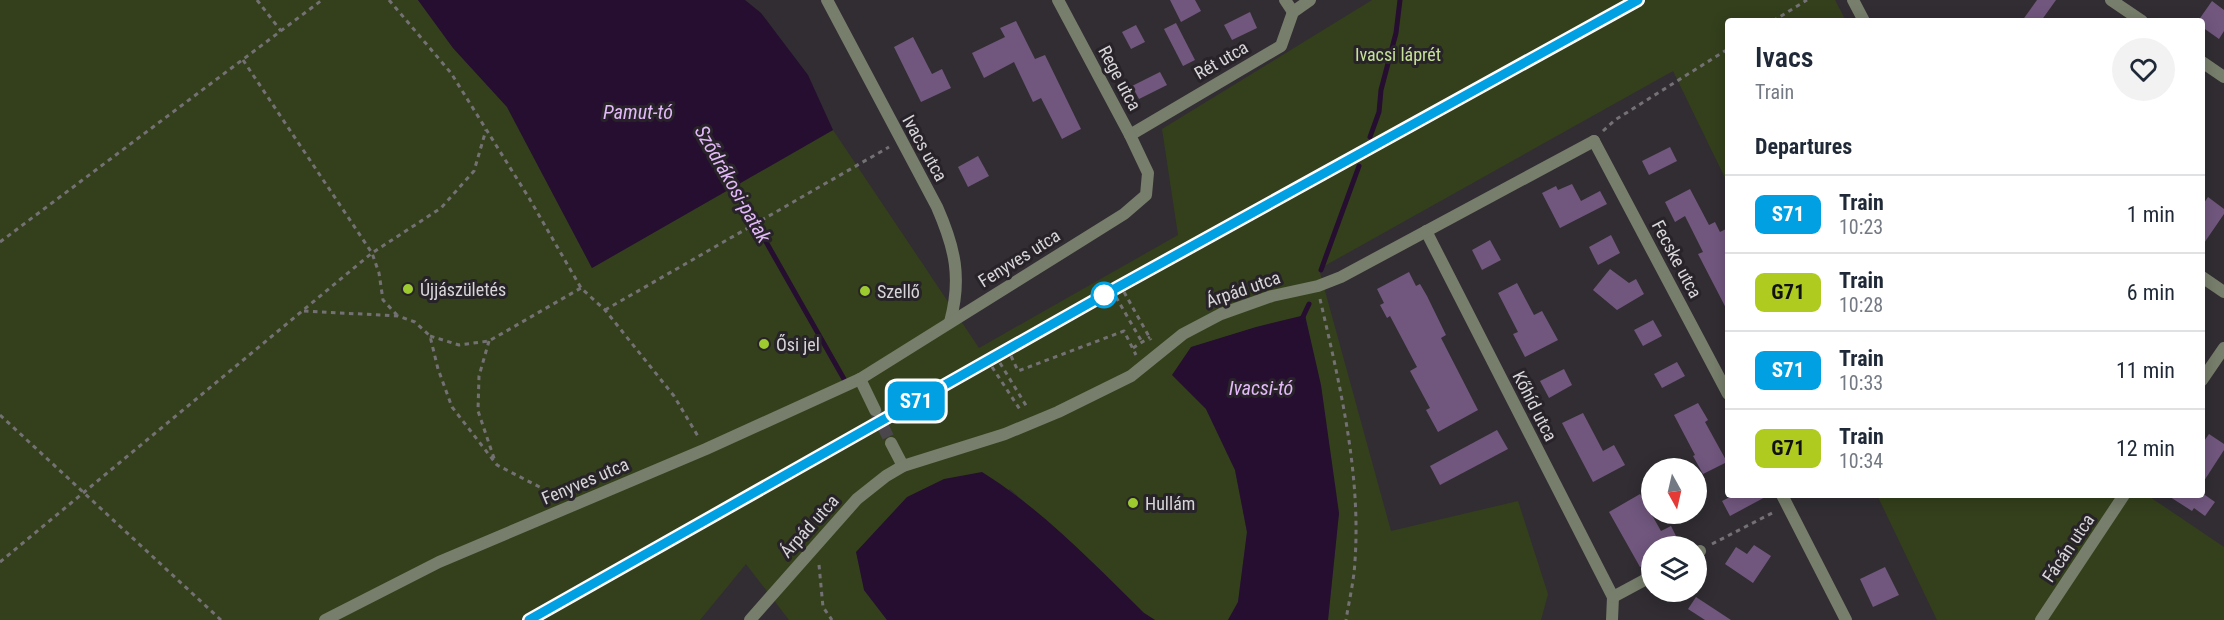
<!DOCTYPE html>
<meta charset="utf-8">
<style>
:root{--surface:#fff;--page:#f2f2f3;--text:#1f2937;--muted:#747a83;--line:#e0e1e3}
body{margin:0;font-family:"Roboto Condensed",sans-serif;background:var(--page);color:var(--text);height:100vh;display:flex;flex-direction:column;font-size:22px;white-space:nowrap}
*{box-sizing:border-box;margin:0}
p{font-size:20px;color:var(--muted)}
.icon{flex:none;width:33px;height:33px;fill:none;stroke:currentColor;stroke-width:2;stroke-linecap:round;stroke-linejoin:round}
.map{position:relative;flex:1;overflow:hidden}
.side{position:absolute;left:1725px;top:18px;width:480px;height:480px;display:flex;flex-direction:column;background:var(--surface);border-radius:6px;box-shadow:0 3px 15px #0003}
.side>*{flex:none}
.badge{padding:0 12px;border-radius:9px;font-size:21px;line-height:39px}
.needle{width:39px;rotate:172deg}
.tools{position:absolute;left:1641px;top:458px;display:grid;gap:12px}
.tools a{display:grid;place-items:center;width:66px;height:66px;border-radius:50%;background:var(--surface);box-shadow:0 3px 15px #0003;font-size:30px}
.map>.badge{position:absolute;translate:-50% -50%;box-shadow:0 0 0 3px #fff}
h2{padding:0 30px;font-size:22px;line-height:54px}
.round{display:grid;place-items:center;flex:none;width:63px;height:63px;border-radius:32px;background:var(--page)}
.summary{display:flex;align-items:center;justify-content:space-between;height:102px;padding:0 30px}
h1{font-size:28px;font-weight:600;line-height:45px}
ul{padding:0;list-style:none}
li{display:flex;align-items:center;gap:18px;height:78px;padding:0 30px;border-top:2px solid var(--line)}
li div{flex:1}
li b{display:block;font-size:22px}
li em{font-style:normal}
li .badge{min-width:66px;font-weight:700;text-align:center}
.map>svg:first-child{display:block}
.green{fill:#34401c}
.water{fill:#250e30}
.lines{fill:none;stroke-linecap:round;stroke-linejoin:round}
.stream{stroke:#250e30;stroke-width:5}
.building{fill:#71577e}
.minor-tunnel{stroke:#4a464c;stroke-width:12;stroke-dasharray:12 6;stroke-linecap:butt}
.path{stroke:#747175;stroke-width:3;stroke-dasharray:4.5 4.5;stroke-linecap:butt}
.minor{stroke:#777e6b;stroke-width:12}
.tertiary{stroke:#777e6b;stroke-width:12}
.rail{stroke:#8e8b90;stroke-width:4.5;stroke-dasharray:12 6;stroke-linecap:butt}
.line-casing{stroke:#fff;stroke-width:14}
.line{stroke:#00a0e3;stroke-width:9}
.poi-dot{fill:#9dca2f;stroke:#272329;stroke-width:2}
.stop-dot{fill:#fff;stroke:#00a0e3;stroke-width:3}
.labels{text-anchor:middle;dominant-baseline:central;stroke-width:6;stroke-linejoin:round;paint-order:stroke}
.park-label{font-size:18px;fill:#c6e199;stroke:#272329}
.street-label{font-size:18px;fill:#d7d5d8;stroke:#272329}
.poi-label{font-size:18px;fill:#d7d5d8;stroke:#272329;text-anchor:start}
.water-label{font-size:20px;font-style:italic;fill:#e3b9f9;stroke:#272329}
</style>
<div class="map">
<svg width="2224" height="620" viewBox="0 0 2224 620">
<rect width="100%" height="100%" fill="#312d33"/>
<!-- green -->
<g class="green">
<path d="M0 0H418L453 48 507 107 592 268 833 130 979 348 1178 235 1162 129 1372 0H1835L1846 21H1728V184L1673 71 1319 269 1391 531 1518 501 1548 594 1541 620H1328L1339 513 1172 375 1206 409 1235 470 1247 532 1238 602 1228 620H1155L1144 613 1098 568 1010 489 864 590 887 620H789L746 564 700 620H0Z"/>
<path d="M1877 495H2147L2224 547V620H1937Z"/>
</g>
<!-- water -->
<g class="water">
<path d="M418 0H745L761 13 808 75 833 130 592 268 507 107 453 48Z"/>
<path d="M1305 315 1321 385 1339 513 1328 620H1228L1238 602 1247 532 1235 470 1206 409 1172 375 1191 347 1256 327Z"/>
<path d="M982 472C1043 510 1093 563 1144 613L1155 620H887L864 590 856 552 907 497 944 479Z"/>
</g>
<g class="lines">
<!-- stream -->
<g class="stream">
<path d="M1370 137 1379 112 1381 90 1396 33 1400 0"/>
<path d="M732 182 844 379"/>
<path d="M1321 270 1359 166"/>
<path d="M1301 321 1309 304"/>
</g>
</g>
<!-- building -->
<g class="building">
<path d="M1170 0H1195L1201 11 1181 22Z"/>
<path d="M2037 0H2056L2041 21H2022Z"/>
<path d="M2212 1 2224 10V31L2219 39 2202 27V21H2198Z"/>
<path d="M1250 12 1257 28 1232 40 1224 25Z"/>
<path d="M1016 21 1035 59 1045 55 1081 129 1062 139 1041 98 1033 102 1014 62 984 78 972 53 1005 37 1000 28Z"/>
<path d="M1176 23 1195 60 1183 66 1164 29Z"/>
<path d="M1136 25 1145 42 1131 49 1122 32Z"/>
<path d="M913 37 932 74 942 69 951 88 921 102 894 47Z"/>
<path d="M1160 72 1167 85 1139 99 1132 86Z"/>
<path d="M1670 147 1677 161 1649 175 1642 161Z"/>
<path d="M978 156 989 176 968 187 958 167Z"/>
<path d="M1572 184 1581 201 1600 191 1607 204 1560 228 1542 193 1556 186 1558 190Z"/>
<path d="M1690 189 1709 225 1715 222 1720 232 1728 228V312L1698 254 1703 252 1685 216 1675 222 1665 202Z"/>
<path d="M2208 197 2224 209V214L2202 246V206Z"/>
<path d="M1611 235 1620 253 1598 265 1589 247Z"/>
<path d="M1490 240 1501 260 1482 270 1472 250Z"/>
<path d="M1610 269 1629 283 1636 279 1644 294 1617 310 1593 290Z"/>
<path d="M1409 272 1416 286 1420 284 1427 296 1446 335 1441 338 1478 410 1438 432 1426 410 1430 408 1410 371 1417 367 1390 316 1387 318 1380 305 1384 303 1377 289Z"/>
<path d="M1517 283 1534 315 1542 311 1558 340 1525 357 1513 334 1518 332 1498 293Z"/>
<path d="M1653 320 1662 336 1643 346 1634 330Z"/>
<path d="M1677 362 1685 376 1662 388 1654 374Z"/>
<path d="M1564 369 1572 385 1549 398 1540 381Z"/>
<path d="M1698 403 1708 420 1705 422 1727 462 1703 474 1693 456 1695 455 1674 415Z"/>
<path d="M1583 413 1603 451 1614 445 1625 465 1593 482 1562 423Z"/>
<path d="M1497 430 1508 449 1440 485 1430 466Z"/>
<path d="M2209 434 2224 444V450L2202 484V444Z"/>
<path d="M1640 494 1661 531 1671 526 1681 546H1652V561L1640 567 1609 512Z"/>
<path d="M1734 495H1769L1730 516 1722 501Z"/>
<path d="M2167 495H2205L2215 502 2205 516 2194 508 2192 511Z"/>
<path d="M1754 545 1771 556 1753 583 1725 564 1736 547 1747 554Z"/>
<path d="M1885 567 1899 595 1873 607 1860 579Z"/>
<path d="M1696 597 1731 620H1705L1688 609Z"/>
</g>
<g class="lines">
<!-- minor-tunnel -->
<path class="minor-tunnel" d="M875 410 891 443"/>
<!-- path -->
<g class="path">
<path d="M257 0 281 31"/>
<path d="M389 0 451 73 529 198 581 288 605 310 674 396 699 438"/>
<path d="M1773 21 1807 0"/>
<path d="M243 60 372 253 379 273 383 300 397 315"/>
<path d="M1603 131 1615 120 1728 49"/>
<path d="M0 242 322 0"/>
<path d="M1124 292 1151 340"/>
<path d="M1116 297 1142 342"/>
<path d="M1320 299C1340 385 1361 473 1355 561 1354 581 1349 601 1346 620"/>
<path d="M605 310 889 147"/>
<path d="M304 311 398 316 415 322 430 336 438 369 452 407 497 465 557 496"/>
<path d="M430 336 459 345 489 341 581 288"/>
<path d="M489 341 479 376 478 411 495 461"/>
<path d="M1133 348 1150 337"/>
<path d="M1011 356 1018 371 1124 331 1136 355"/>
<path d="M1000 363 1027 407"/>
<path d="M992 367 1021 411"/>
<path d="M0 415 221 620"/>
<path d="M1712 544 1776 511"/>
<path d="M0 562 372 253 441 208 474 171 486 130"/>
<path d="M819 565 823 607 832 620"/>
</g>
<!-- minor -->
<g class="minor">
<path d="M827 0 937 207C955 248 962 278 950 322"/>
<path d="M1285 0 1293 12"/>
<path d="M1853 0 1864 21"/>
<path d="M2111 0 2142 21"/>
<path d="M2202 62 2224 77"/>
<path d="M1130 135 1281 46 1293 12 1310 0"/>
<path d="M1594 141 1728 394"/>
<path d="M1426 231 1613 597 1612 620"/>
<path d="M2202 277 2224 292"/>
<path d="M860 379 875 410"/>
<path d="M2202 380 2224 348"/>
<path d="M891 443 903 466"/>
<path d="M1782 495 1846 620"/>
<path d="M1696 553 1700 551"/>
<path d="M1613 597 1652 576"/>
<path d="M325 620 439 562 706 449 860 379 1124 214 1146 195 1148 173 1130 135 1058 0"/>
<path d="M2041 620 2124 495"/>
</g>
<!-- tertiary -->
<path class="tertiary" d="M750 620 857 499 886 476 903 466 1005 434 1058 412 1131 376 1183 334 1221 314 1272 296 1318 286 1341 277 1594 141"/>
<!-- rail -->
<path class="rail" d="M529 620 1132 279 1638 0"/>
</g>
<g class="lines">
<defs>
<path id="line" d="M529 620 1118 287 1638 0"/>
</defs>
<!-- line casing -->
<use href="#line" class="line-casing"/>
<!-- line -->
<use href="#line" class="line"/>
</g>
<!-- markers -->
<g class="poi-dot">
<circle cx="408" cy="289" r="6"/>
<circle cx="865" cy="291" r="6"/>
<circle cx="764" cy="344" r="6"/>
<circle cx="1133" cy="503" r="6"/>
</g>
<circle class="stop-dot" cx="1104" cy="295" r="12"/>
<g class="labels">
<!-- park labels -->
<g class="park-label">
<text x="1398" y="54">Ivacsi láprét</text>
</g>
<!-- street labels -->
<g class="street-label">
<text transform="translate(1221 60) rotate(-30)">Rét utca</text>
<text transform="translate(1120 78) rotate(62)">Rege utca</text>
<text transform="translate(925 148) rotate(61)">Ivacs utca</text>
<text transform="translate(1019 258) rotate(-32)">Fenyves utca</text>
<text transform="translate(1677 259) rotate(62)">Fecske utca</text>
<text transform="translate(1243 289) rotate(-19)">Árpád utca</text>
<text transform="translate(1535 406) rotate(63)">Kőhíd utca</text>
<text transform="translate(585 481) rotate(-23)">Fenyves utca</text>
<text transform="translate(809 526) rotate(-48)">Árpád utca</text>
<text transform="translate(2068 548) rotate(-56)">Fácán utca</text>
</g>
<!-- poi labels -->
<g class="poi-label">
<text x="420" y="289">Újjászületés</text>
<text x="877" y="291">Szellő</text>
<text x="776" y="344">Ősi jel</text>
<text x="1145" y="503">Hullám</text>
</g>
<!-- water labels -->
<g class="water-label">
<text x="638" y="112">Pamut-tó</text>
<text transform="translate(733 184) rotate(60)">Sződrákosi-patak</text>
<text x="1261" y="388">Ivacsi-tó</text>
</g>
</g>
</svg>
<div class="tools">
<a><svg class="needle" viewBox="-14 -14 28 28"><path d="M0-13l5 13h-10z" fill="#e53935"/><path d="M0 13l5-13h-10z" fill="#747a83"/></svg></a>
<a><svg class="icon" aria-label="layers" viewBox="0 0 24 24"><path d="M12 4l9 5-9 5-9-5zM3 14l9 5 9-5"/></svg></a>
</div>
<b class="badge" style="left:916px;top:401px;background:#00a0e3;color:#fff">S71</b>
<section class="side">
<div class="summary"><div><h1>Ivacs</h1><p>Train</p></div><a class="round"><svg class="icon" aria-label="heart" viewBox="0 0 24 24"><path d="M12 20l-8-8c-3-5 5-10 8-4 3-6 11-1 8 4z"/></svg></a></div>
<h2>Departures</h2>
<ul>
<li><span class="badge" style="background:#00a0e3;color:#fff">S71</span><div><b>Train</b><p>10:23</p></div><em>1 min</em></li>
<li><span class="badge" style="background:#b0cb1f;color:#111">G71</span><div><b>Train</b><p>10:28</p></div><em>6 min</em></li>
<li><span class="badge" style="background:#00a0e3;color:#fff">S71</span><div><b>Train</b><p>10:33</p></div><em>11 min</em></li>
<li><span class="badge" style="background:#b0cb1f;color:#111">G71</span><div><b>Train</b><p>10:34</p></div><em>12 min</em></li>
</ul>
</section>
</div>
